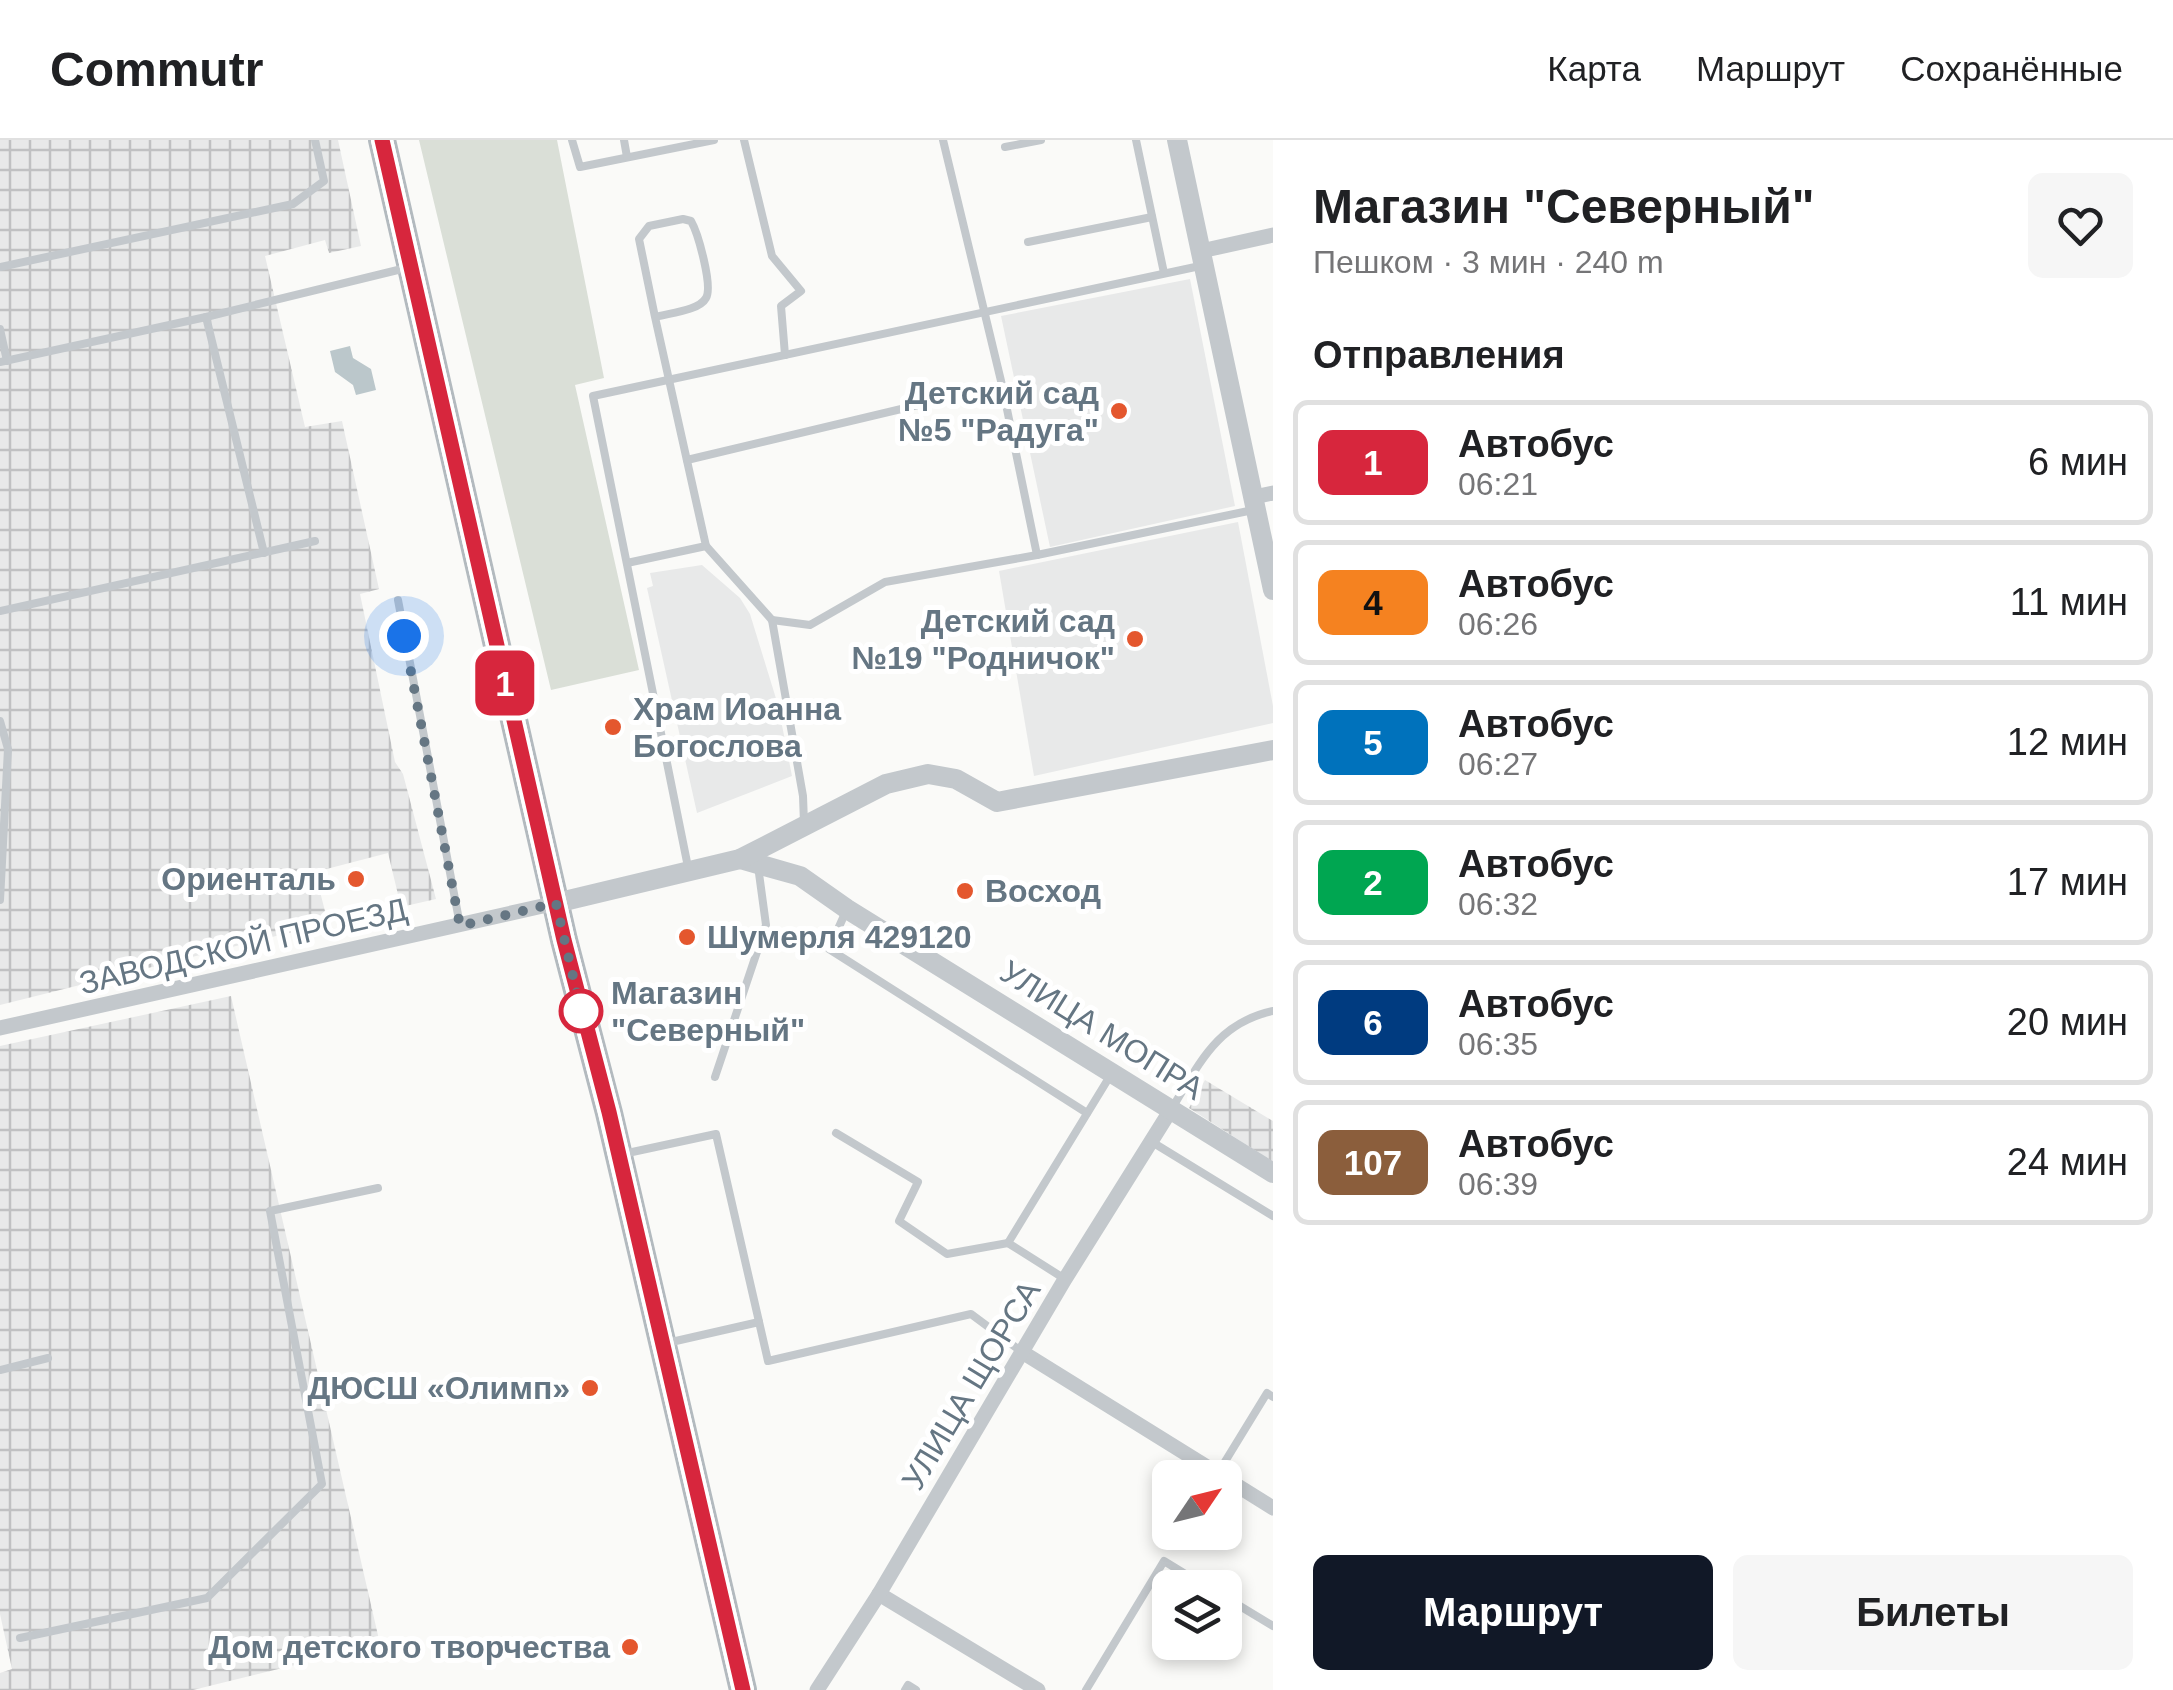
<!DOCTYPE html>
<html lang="ru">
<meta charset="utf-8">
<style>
:root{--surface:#fff;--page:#f6f6f6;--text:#202124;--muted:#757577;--line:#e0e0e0;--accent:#111827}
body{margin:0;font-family:Helvetica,sans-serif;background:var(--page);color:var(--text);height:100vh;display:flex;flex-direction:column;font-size:38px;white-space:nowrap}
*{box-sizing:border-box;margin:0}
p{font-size:32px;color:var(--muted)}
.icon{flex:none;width:55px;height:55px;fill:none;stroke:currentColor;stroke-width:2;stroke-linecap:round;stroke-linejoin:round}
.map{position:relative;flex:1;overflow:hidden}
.drawer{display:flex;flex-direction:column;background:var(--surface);width:900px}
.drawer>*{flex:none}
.badge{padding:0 20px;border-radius:15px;font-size:35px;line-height:65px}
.needle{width:65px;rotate:55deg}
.buttons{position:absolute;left:1152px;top:1320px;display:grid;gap:20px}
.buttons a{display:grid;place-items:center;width:90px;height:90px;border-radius:15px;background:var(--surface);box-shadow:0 5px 15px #0003;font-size:50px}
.you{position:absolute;width:50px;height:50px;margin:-25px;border:8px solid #fff;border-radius:50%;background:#1a73e8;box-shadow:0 0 0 15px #1a73e833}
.map>.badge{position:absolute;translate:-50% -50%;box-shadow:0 0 0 5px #fff}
h2{padding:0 40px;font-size:38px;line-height:90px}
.round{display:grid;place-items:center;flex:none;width:105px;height:105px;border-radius:15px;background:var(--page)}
.overview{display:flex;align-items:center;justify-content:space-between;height:170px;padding:0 40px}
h1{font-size:48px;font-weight:700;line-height:75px}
.primary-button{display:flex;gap:20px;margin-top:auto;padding:20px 40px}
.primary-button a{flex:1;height:115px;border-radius:15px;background:var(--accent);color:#fff;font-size:40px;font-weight:700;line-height:115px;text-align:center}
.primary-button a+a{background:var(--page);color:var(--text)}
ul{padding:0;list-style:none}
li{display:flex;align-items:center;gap:30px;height:125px;margin:0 20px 15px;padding:0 20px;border:5px solid var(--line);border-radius:15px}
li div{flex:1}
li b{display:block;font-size:38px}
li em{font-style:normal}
li .badge{min-width:110px;font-weight:700;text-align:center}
header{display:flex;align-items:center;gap:60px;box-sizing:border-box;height:140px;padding:0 50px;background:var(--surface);border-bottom:2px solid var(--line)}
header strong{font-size:48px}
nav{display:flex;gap:55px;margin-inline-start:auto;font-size:35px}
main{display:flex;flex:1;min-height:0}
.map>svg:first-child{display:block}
.built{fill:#e8e9e9}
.industrial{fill:url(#industrial-grid)}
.green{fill:#dadfd7}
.water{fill:#bbc7cb}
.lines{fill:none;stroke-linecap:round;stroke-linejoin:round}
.secondary-casing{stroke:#b3babf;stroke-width:28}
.service{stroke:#c3c8cc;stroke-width:8}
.minor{stroke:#c3c8cc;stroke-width:15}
.tertiary{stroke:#c3c8cc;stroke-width:20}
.secondary{stroke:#fff;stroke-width:22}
.line-casing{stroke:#fff;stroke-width:22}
.line{stroke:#d7263d;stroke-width:15}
.walk{stroke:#657683;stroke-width:10;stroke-dasharray:0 18}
.poi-dot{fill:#e4572e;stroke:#fff;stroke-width:4}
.stop-dot{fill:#fff;stroke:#d7263d;stroke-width:5}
.labels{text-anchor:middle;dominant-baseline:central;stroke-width:10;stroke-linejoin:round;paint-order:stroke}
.poi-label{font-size:32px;font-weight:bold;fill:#657683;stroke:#fff;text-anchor:end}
.street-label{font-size:32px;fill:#657683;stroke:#fff}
.stop-label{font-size:32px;font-weight:bold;fill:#657683;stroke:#fff;text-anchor:start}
</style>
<header>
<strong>Commutr</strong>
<nav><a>Карта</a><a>Маршрут</a><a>Сохранённые</a></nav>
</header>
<main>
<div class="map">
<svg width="1273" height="1550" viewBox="0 0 1273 1550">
<defs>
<pattern id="industrial-grid" width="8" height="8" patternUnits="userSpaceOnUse" patternTransform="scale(2.5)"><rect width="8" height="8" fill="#e8e9e9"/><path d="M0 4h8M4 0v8" fill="none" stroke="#c0c1c2"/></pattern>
</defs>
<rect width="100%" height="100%" fill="#fafaf8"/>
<!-- built -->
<g class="built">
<path d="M1190 139 1235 366 1050 407 1001 176Z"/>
<path d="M1238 382 1273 566V583L1034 636 999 431Z"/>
<path d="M702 425 740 458 750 474 778 565 792 636 697 673 647 448 653 446 650 433Z"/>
</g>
<!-- industrial -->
<g class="industrial">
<path d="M0 0H338L361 106 329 113 325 100 265 116 305 287 342 281 379 449 360 454 395 622 403 634 436 759 401 767 388 713 315 732 328 783 0 865Z"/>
<path d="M231 856 380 1504 193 1550H0V1533L12 1529 0 1474V906Z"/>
<path d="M1205 940 1273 981V1022L1189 968Z"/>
</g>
<!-- green -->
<path class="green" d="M419 0H557L604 238 575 245 639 530 551 550Z"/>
<!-- water -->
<path class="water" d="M350 206 353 218 371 229 376 250 356 255 353 245 335 232 330 211Z"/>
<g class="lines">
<defs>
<path id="secondary" d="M382 0 564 800 609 973 743 1550"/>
</defs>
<!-- secondary casing -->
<use href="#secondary" class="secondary-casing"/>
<!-- service -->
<g class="service">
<path d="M572 0 580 27 714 0"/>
<path d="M624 0 627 17"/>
<path d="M744 0 772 116 801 151 781 166 785 215"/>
<path d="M943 0 1002 245"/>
<path d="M1136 0 1164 133"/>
<path d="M1005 7 1041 0"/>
<path d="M1028 102 1152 77"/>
<path d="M0 127 293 64 324 41 315 0"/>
<path d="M206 177 264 413"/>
<path d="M0 189 7 221"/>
<path d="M0 222 206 177 406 128"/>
<path d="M687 320 1002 245 1037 415 885 442 810 485 772 480"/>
<path d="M706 406 772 480 803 656 804 683"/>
<path d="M1037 415 1253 370"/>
<path d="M627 423 706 406 655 177C668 173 699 171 706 158 713 146 698 93 691 81L683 79 649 86 639 99 655 177"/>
<path d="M398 460 460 785"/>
<path d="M0 471 315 401"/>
<path d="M0 581 8 609 0 760"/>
<path d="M688 727 593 256 1200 126"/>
<path d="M847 769 829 809 1087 973"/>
<path d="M715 937 766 785 758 726"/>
<path d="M1172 968C1200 923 1217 883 1273 871"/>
<path d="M836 993 918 1042 899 1081 947 1114 1008 1103"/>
<path d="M1152 1002 1273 1076"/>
<path d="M623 1014 716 994 768 1221 971 1174 1022 1212"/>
<path d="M1065 1139 1008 1103 1110 936"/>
<path d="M667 1203 759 1182"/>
<path d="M0 1230 48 1218"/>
<path d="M1218 1333 1267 1253 1273 1257"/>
<path d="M1225 1457 1273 1486"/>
<path d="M20 1498 207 1458 322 1344 270 1071 378 1048"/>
<path d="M905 1550 908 1545 916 1550"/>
<path d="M1086 1550 1164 1421 1208 1448"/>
</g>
<!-- minor -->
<g class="minor">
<path d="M1201 111 1273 95"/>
<path d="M1254 357 1273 353"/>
<path d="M0 888 556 763"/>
<path d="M1022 1212 1225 1338"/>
<path d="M1225 1338 1273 1368"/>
<path d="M879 1454 1038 1550"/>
<path d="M817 1550 879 1454 1065 1139 1172 968"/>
</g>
<!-- tertiary -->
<g class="tertiary">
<path d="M1177 0 1273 450"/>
<path d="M740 719 800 736 847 769 1273 1033"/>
<path d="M556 763 740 719 886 644 928 634 956 639 997 662 1273 610"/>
</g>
<!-- secondary -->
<use href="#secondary" class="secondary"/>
</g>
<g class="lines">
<defs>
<path id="line" d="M382 0 564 800 609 972 743 1550"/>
</defs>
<!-- line casing -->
<use href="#line" class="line-casing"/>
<!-- line -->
<use href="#line" class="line"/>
<!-- walk -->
<path class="walk" d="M404 496 460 786 556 763 581 871"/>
</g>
<!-- markers -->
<g class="poi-dot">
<circle cx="1119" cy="271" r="10"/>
<circle cx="1135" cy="499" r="10"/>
<circle cx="613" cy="587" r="10"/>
<circle cx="356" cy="739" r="10"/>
<circle cx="965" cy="751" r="10"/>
<circle cx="687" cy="797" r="10"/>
<circle cx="590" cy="1248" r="10"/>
<circle cx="630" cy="1507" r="10"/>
</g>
<circle class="stop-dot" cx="581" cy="871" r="20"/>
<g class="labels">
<!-- poi labels -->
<g class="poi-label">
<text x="1099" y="253">Детский сад<tspan x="1099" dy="37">№5 "Радуга"</tspan></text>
<text x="1115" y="481">Детский сад<tspan x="1115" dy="37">№19 "Родничок"</tspan></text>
<text x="633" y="569" text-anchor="start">Храм Иоанна<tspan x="633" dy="37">Богослова</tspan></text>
<text x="336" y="739">Ориенталь</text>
<text x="985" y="751" text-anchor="start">Восход</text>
<text x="707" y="797" text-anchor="start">Шумерля 429120</text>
<text x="570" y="1248">ДЮСШ «Олимп»</text>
<text x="610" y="1507">Дом детского творчества</text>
</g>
<!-- street labels -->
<g class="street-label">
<text transform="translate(243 806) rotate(-13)">ЗАВОДСКОЙ ПРОЕЗД</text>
<text transform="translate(1102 890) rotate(32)">УЛИЦА МОПРА</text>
<text transform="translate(971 1245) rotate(-59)">УЛИЦА ЩОРСА</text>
</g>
<!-- stop labels -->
<g class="stop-label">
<text x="611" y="853">Магазин<tspan x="611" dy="37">"Северный"</tspan></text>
</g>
</g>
</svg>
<div class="buttons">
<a><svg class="needle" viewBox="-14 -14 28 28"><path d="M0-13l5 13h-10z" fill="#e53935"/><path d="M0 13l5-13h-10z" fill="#757577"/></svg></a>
<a><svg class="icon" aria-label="layers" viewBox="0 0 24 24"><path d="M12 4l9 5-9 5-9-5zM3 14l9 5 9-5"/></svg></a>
</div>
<div class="you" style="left:404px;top:496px"></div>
<b class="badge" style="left:505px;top:543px;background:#d7263d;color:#fff">1</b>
</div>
<section class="drawer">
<div class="overview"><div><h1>Магазин &quot;Северный&quot;</h1><p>Пешком · 3 мин · 240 m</p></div><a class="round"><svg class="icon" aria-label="heart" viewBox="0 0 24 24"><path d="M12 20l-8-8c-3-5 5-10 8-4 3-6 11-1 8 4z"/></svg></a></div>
<h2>Отправления</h2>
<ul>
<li><span class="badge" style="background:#d7263d;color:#fff">1</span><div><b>Автобус</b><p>06:21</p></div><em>6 мин</em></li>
<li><span class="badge" style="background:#f58220;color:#111">4</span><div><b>Автобус</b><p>06:26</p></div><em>11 мин</em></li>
<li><span class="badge" style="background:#0072bc;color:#fff">5</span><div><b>Автобус</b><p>06:27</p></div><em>12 мин</em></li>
<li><span class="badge" style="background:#00a651;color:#fff">2</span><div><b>Автобус</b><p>06:32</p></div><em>17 мин</em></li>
<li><span class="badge" style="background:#003b80;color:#fff">6</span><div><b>Автобус</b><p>06:35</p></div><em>20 мин</em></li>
<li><span class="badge" style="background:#8b5e3c;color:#fff">107</span><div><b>Автобус</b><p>06:39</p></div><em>24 мин</em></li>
</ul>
<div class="primary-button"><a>Маршрут</a><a>Билеты</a></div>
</section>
</main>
